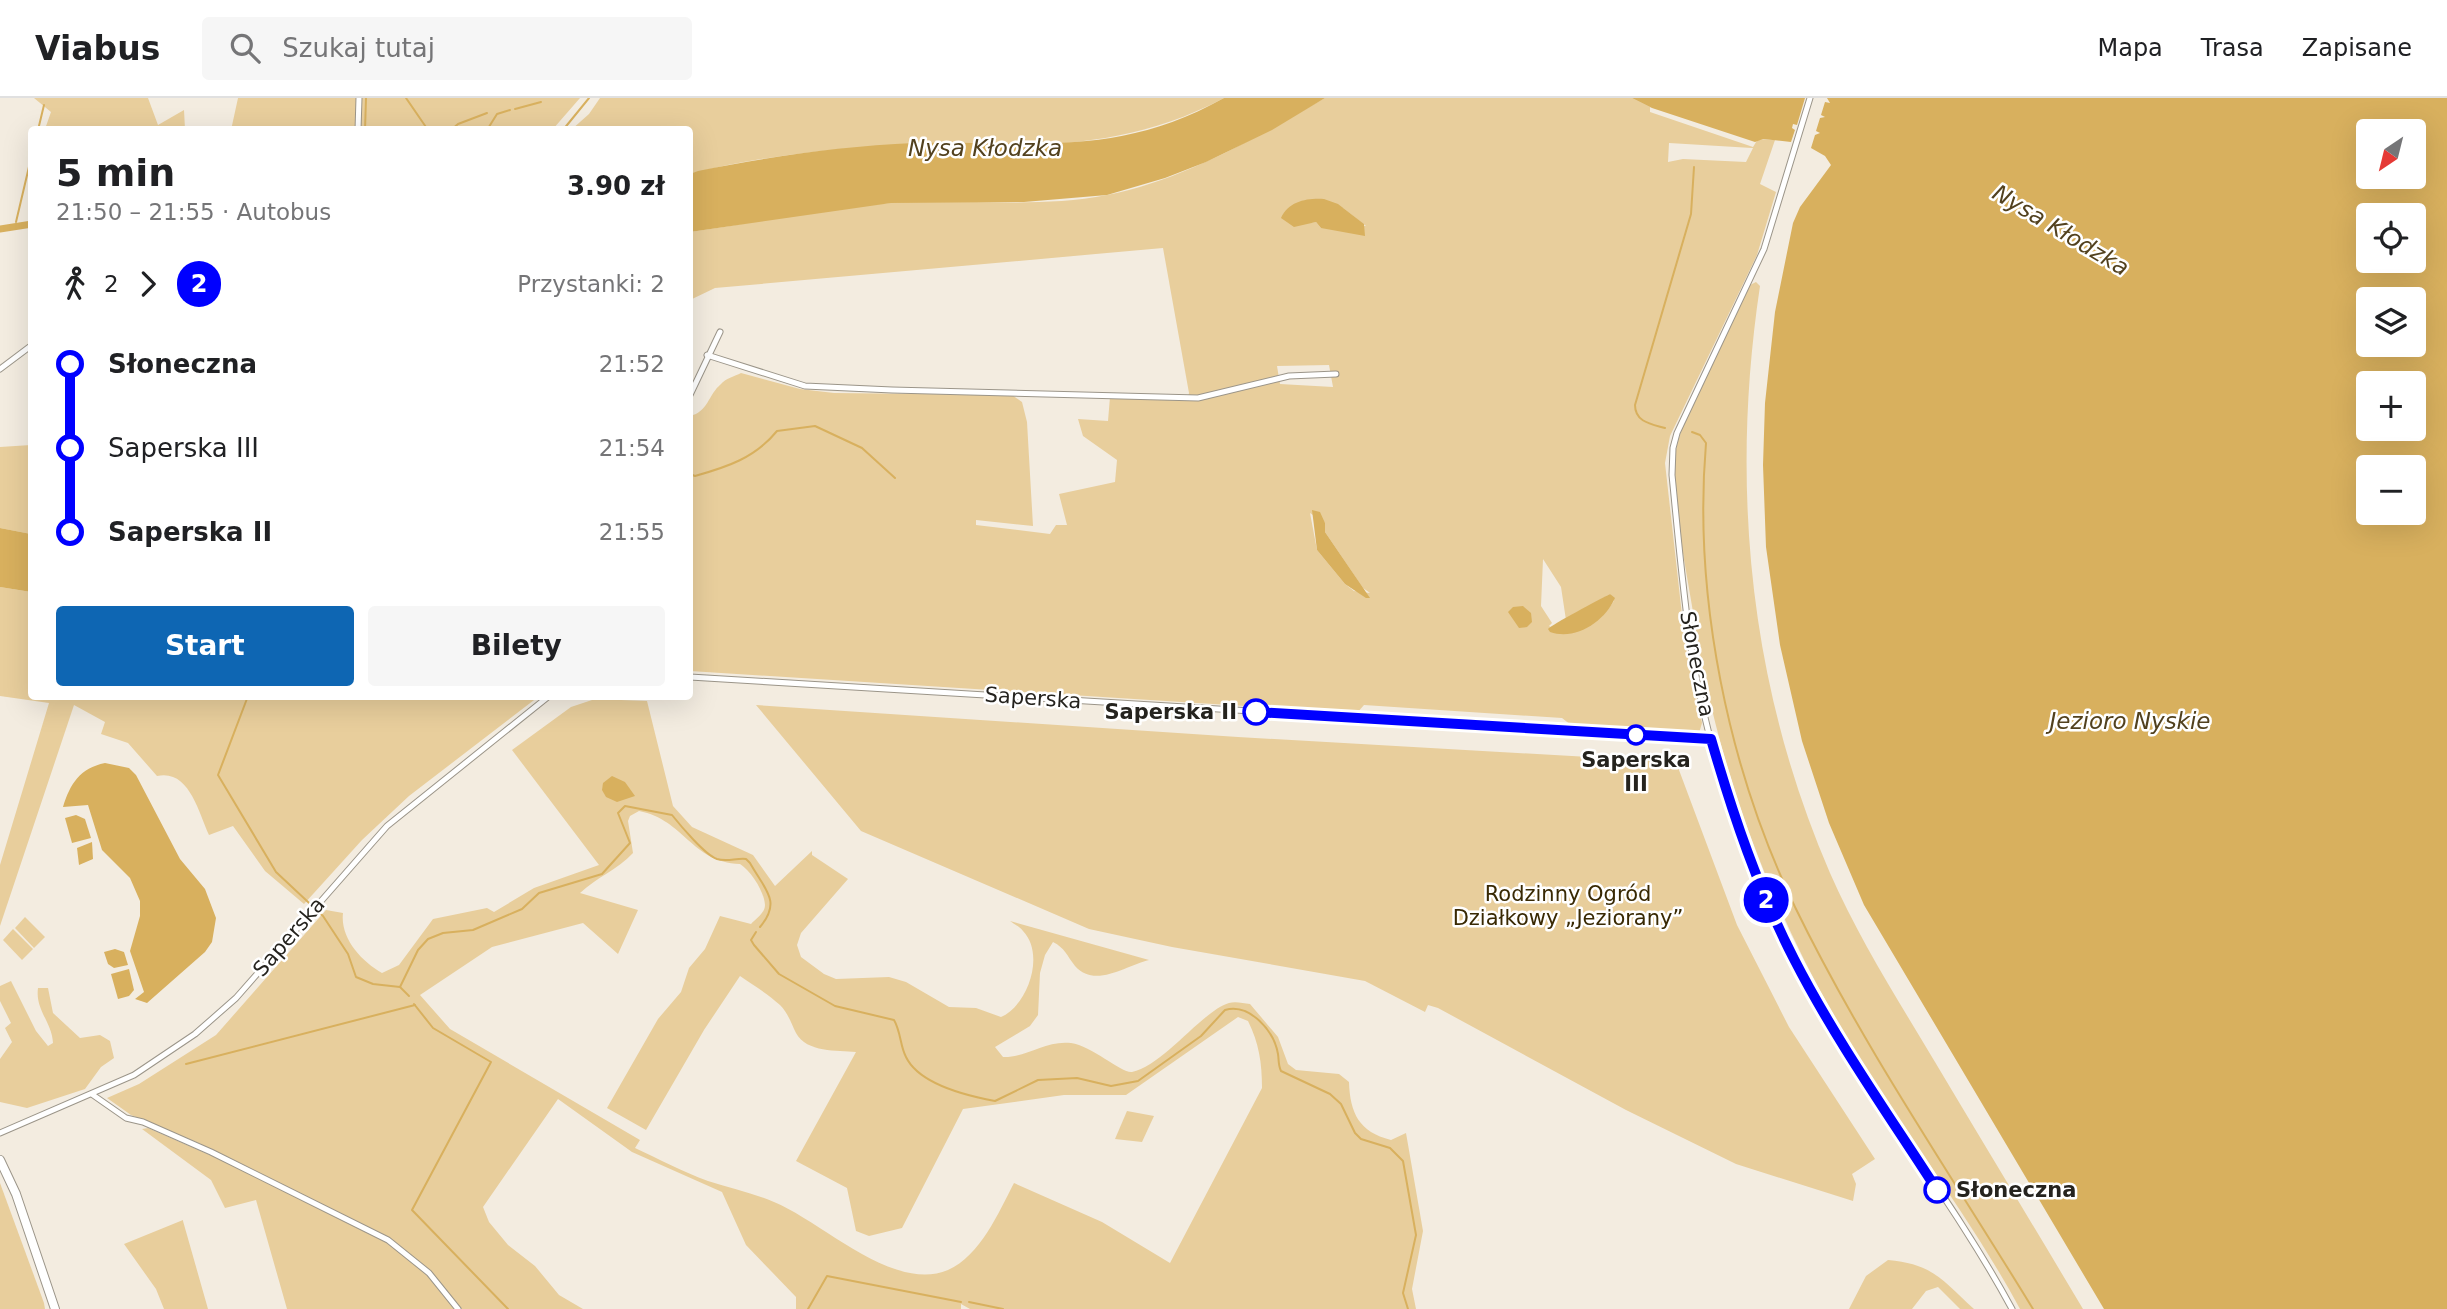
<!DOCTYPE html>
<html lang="pl">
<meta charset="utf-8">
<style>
:root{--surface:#fff;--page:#f6f6f6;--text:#202124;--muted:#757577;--line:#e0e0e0;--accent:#0e66b3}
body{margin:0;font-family:"DejaVu Sans",sans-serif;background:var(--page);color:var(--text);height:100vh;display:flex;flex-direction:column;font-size:26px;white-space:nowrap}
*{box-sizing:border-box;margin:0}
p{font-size:23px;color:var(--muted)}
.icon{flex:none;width:38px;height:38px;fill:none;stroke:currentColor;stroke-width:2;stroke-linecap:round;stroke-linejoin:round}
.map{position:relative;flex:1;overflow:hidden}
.drawer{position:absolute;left:28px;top:28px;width:665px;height:574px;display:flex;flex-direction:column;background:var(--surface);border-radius:7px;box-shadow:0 7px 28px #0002}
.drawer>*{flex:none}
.badge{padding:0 14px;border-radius:23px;font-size:24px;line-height:46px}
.needle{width:46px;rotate:215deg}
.tools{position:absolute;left:2356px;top:21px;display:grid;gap:14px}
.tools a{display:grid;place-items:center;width:70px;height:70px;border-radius:7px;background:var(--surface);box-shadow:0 7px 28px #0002;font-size:35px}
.map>.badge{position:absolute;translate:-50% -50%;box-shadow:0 0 0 4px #fff}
.legs{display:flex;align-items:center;gap:10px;height:77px;padding:0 28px;font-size:23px}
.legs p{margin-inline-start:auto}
.head{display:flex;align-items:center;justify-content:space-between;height:119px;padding:0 28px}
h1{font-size:38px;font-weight:700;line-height:52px}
.primary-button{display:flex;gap:14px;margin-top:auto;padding:14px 28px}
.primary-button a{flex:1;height:80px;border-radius:7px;background:var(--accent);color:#fff;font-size:28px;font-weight:700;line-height:80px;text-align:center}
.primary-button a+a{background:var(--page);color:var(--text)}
ul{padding:0 28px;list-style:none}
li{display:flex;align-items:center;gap:24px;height:84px;font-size:26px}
li i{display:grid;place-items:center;width:10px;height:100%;margin:0 9px;background:currentColor}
li i::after{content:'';width:18px;height:18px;margin:-9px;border:5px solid;border-radius:50%;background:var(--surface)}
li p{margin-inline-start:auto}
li:first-child i{background:linear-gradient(#0000 50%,currentColor 0)}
li:last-child i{background:linear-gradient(currentColor 50%,#0000 0)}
header{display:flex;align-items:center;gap:42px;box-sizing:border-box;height:98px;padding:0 35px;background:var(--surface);border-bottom:2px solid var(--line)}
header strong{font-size:33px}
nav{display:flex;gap:38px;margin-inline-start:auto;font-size:24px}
.search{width:490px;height:63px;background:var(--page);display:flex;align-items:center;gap:18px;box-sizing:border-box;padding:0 24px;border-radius:7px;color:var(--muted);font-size:26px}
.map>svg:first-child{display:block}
.green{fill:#e8ce9c;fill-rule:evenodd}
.water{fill:#d8b05e;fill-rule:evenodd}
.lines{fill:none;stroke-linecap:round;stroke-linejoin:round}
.stream{stroke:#d8b05e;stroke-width:2}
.canal{stroke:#d8b05e;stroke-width:7}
.minor-casing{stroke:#9b9589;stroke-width:7}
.secondary-casing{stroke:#9b9589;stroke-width:10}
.minor{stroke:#fff;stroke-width:5}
.secondary{stroke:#fff;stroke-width:8}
.line-1-casing{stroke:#fff;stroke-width:16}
.line-1{stroke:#00f;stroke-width:10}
.stop-1-dot{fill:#fff;stroke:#00f;stroke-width:3.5}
.labels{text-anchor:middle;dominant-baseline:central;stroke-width:5;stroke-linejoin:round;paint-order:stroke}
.street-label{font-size:21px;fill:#25231e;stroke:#fff}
.stop-label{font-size:21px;font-weight:bold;fill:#25231e;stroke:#fff;text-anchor:end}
.park-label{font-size:21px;fill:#392903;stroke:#fff}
.water-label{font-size:23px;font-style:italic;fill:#52411e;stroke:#fff}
</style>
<header>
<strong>Viabus</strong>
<div class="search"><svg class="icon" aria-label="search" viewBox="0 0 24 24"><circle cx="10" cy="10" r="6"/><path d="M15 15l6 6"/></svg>Szukaj tutaj</div>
<nav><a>Mapa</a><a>Trasa</a><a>Zapisane</a></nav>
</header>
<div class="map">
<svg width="2447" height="1211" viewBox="0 0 2447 1211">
<rect width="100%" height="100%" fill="#f3ece0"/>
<!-- green -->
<g class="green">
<path d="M34 0H148L158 27 184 12 185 31H45L51 14Z"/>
<path d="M238 0H580L553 31 231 32Z"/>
<path d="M600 0H1224C1101 65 999 41 869 49 809 53 747 61 690 76V32H571L589 16Z"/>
<path d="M1325 0H1632L1650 9V14L1753 49 1758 41 1775 42 1760 86 1776 94 1757 157 1670 338 1665 365 1685 544 1702 625 1699 635 1571 627 1562 620 1364 607 1357 615 690 573V318C708 314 708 297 721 286 725 281 735 278 741 275L800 291 834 295 1012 297 1022 304 1027 324 1033 428 976 422V427L1050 436 1056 427H1067L1059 396 1115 384 1117 362 1083 338 1078 321 1108 323 1110 299 1187 303 1189 295 1163 150 715 190 690 202V134C756 125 823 110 890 105 962 100 1036 111 1107 97 1187 81 1256 39 1325 0ZM1669 45 1752 50H1753L1746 64 1683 61 1668 64ZM1343 110 1366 128 1321 130 1316 124 1310 125ZM1329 267 1333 289 1280 286 1277 268ZM1310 415 1325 425V434L1363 490 1370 495 1354 493 1345 486 1317 452ZM1543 461 1561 489 1566 522 1610 496 1614 503C1600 523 1586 533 1561 536L1549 528 1552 525 1541 508Z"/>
<path d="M1756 184 1760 188C1730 388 1749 588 1830 775 1859 841 1898 902 1935 964 1984 1046 2034 1129 2083 1211H2020C1967 1113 1897 1026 1841 930 1765 799 1714 659 1692 508 1685 464 1670 395 1676 352 1680 330 1692 308 1701 289 1717 255 1734 221 1750 187Z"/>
<path d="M31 347V436L0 430V349Z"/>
<path d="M0 489 31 494 32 598 538 599 409 698 362 742 304 806 265 773 233 728 209 737C198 713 189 671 157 678L128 645 101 636 105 624 74 607 0 828V767L49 605 0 598Z"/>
<path d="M595 601 647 603 673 708 692 729 753 757 775 788 812 753V757L848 781 801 835 797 847 801 859 824 876 836 881 889 879 906 884 949 909 976 910 1001 919C1027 908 1046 857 1023 833 1020 829 1014 826 1010 823L1149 862C1127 867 1095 891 1075 868 1067 858 1065 850 1053 844L1045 857 1040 875 1038 917 1030 928 995 949 1003 959C1026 960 1045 942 1071 945 1092 948 1123 976 1132 974 1163 968 1202 913 1229 905 1235 903 1243 905 1250 906L1278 939 1288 966 1296 972 1339 976 1349 984C1350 1015 1359 1034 1391 1042L1406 1035 1423 1133 1412 1191 1416 1211H970L961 1206V1211H796V1199L746 1147 722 1094 632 1054 558 1001 483 1109 489 1124 508 1147 535 1168 559 1197 583 1211H287L256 1102 225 1110 211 1082 142 1031 148 1030 212 1058 201 1046 131 1017 107 1000 139 986 216 937 326 812 343 815C340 840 361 863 382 875L399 867 433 821 487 810 494 814 534 790 599 767 512 652 571 609ZM639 713C685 722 691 764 740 766 751 773 764 793 765 807 765 815 756 821 751 826L720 818 705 851 689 870 681 894 658 921 607 1010 646 1032 704 932 740 878C753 887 768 896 780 907 788 915 791 925 796 935 807 955 837 952 856 954L796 1063 847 1090 856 1133 869 1138 902 1130 963 1011 1064 997H1126L1238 919 1248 923C1259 945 1262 965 1262 990L1170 1165 1102 1124 1014 1085C999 1114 980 1158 948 1172 893 1195 821 1123 774 1104 753 1095 730 1090 708 1083 683 1074 659 1061 635 1050L640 1042 450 931 420 897 492 849 583 825 618 856 638 812 580 795C597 779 617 772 633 755L628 723 630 718Z"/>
<path d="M756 607 1238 639 1676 664 1737 827 1789 929 1875 1061 1852 1076 1856 1086 1853 1103 1736 1066 1626 1012 1438 910 1428 907 1425 914 1365 883 1172 849 1089 831 861 733Z"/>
<path d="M25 819 45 839 34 850 15 830Z"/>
<path d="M13 831 33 851 22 862 3 842Z"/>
<path d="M11 883 36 933 48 948 53 945C52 924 35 912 38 890H48L53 915 80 940 100 937 110 943 114 960 101 969 85 991 27 1010 0 1004V961L12 944 5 930 11 925 0 903V888Z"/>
<path d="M1127 1013 1154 1018 1142 1044 1115 1041Z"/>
<path d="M0 1085 44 1205 45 1211H0Z"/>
<path d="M183 1122V1123L208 1211H164L156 1191 124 1146Z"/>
<path d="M1888 1162C1934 1166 1943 1183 1974 1211H1960L1938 1189 1926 1193 1912 1211H1849L1866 1178Z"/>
</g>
<!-- water -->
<g class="water">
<path d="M1224 0H1325L1272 32 1206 64 1165 80 1107 97 1024 104 891 105 690 134V76L698 73C768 59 842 48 914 45 1030 42 1115 61 1224 0Z"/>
<path d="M1632 0H1805L1797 27 1793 26 1792 30 1795 32 1791 44 1763 41 1755 44 1652 10Z"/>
<path d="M1827 0H2447V1211H2104L1864 807 1829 725 1802 643 1780 547 1766 449 1763 367 1765 305 1775 214 1793 125 1800 109 1831 67 1825 58 1811 50 1815 37 1820 35 1816 33 1820 20 1825 19 1821 17 1825 4 1830 5ZM2368 33H2413V79H2368ZM2368 117H2413V163H2368ZM2368 201H2413V247H2368ZM2368 285H2413V331H2368ZM2368 369H2413V415H2368Z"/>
<path d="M1324 101 1338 106 1364 126 1365 138 1321 130 1316 124 1294 129 1281 120C1289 103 1307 100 1324 101Z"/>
<path d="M1312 412 1320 414 1325 425V434L1370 500H1366L1345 486 1317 452Z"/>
<path d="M0 430 31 436V494L0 489Z"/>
<path d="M1610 496 1615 500C1605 523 1576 543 1550 534L1548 531C1551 527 1600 501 1610 496Z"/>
<path d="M1523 508 1531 515 1532 524 1527 529 1519 530 1508 514 1513 509Z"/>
<path d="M105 665 129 670 136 677 180 761 205 791 216 820 212 844 205 854 147 905 135 901 144 894 130 853 140 818V803L130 780 102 752 88 707 63 709C70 686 80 670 105 665Z"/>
<path d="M612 678 625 684 635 698 617 704 606 699 602 692 603 685Z"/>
<path d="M76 717 85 721 91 740 72 745 65 720Z"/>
<path d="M92 744 93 761 79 767 77 750Z"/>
<path d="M115 851 124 854 128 867 114 870 108 866 104 854Z"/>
<path d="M129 871 134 892 129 898 118 901 111 876Z"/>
</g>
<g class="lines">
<!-- stream -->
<g class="stream">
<path d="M406 0 428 32"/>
<path d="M515 11 541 4"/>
<path d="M38 32 44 7"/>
<path d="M365 32 366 0"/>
<path d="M451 32 458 26 487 15"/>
<path d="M487 32 497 16 510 12"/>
<path d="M563 32 589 0"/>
<path d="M16 124 32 56"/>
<path d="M1665 330C1651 326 1635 324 1635 307L1691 116 1694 69"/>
<path d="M1692 334 1700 337 1706 345C1693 499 1728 670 1795 809 1863 949 1952 1078 2033 1211"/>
<path d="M690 376 695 378C727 369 755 360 777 333L815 328 862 350 895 380"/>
<path d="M248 598 218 677 276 774 323 818 348 856 356 879 373 886 400 889 418 852 428 841 443 835 473 832 522 811 539 795 602 776 630 745 618 715 625 708 672 717C680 727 705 757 717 761 727 764 736 760 746 761L750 765C765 792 782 803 760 829"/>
<path d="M756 834 751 842 754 847 779 876 835 908 894 922C901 934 900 948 906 959 919 986 968 998 995 1003L1038 982 1077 980 1111 988 1138 983 1201 938 1225 912C1250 905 1274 933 1278 956 1279 962 1278 967 1281 973L1330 996 1341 1006 1355 1035 1361 1041 1390 1050 1403 1063 1416 1137 1403 1195 1408 1211"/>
<path d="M400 889 409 898"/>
<path d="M414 906 433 930 491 964 412 1112 508 1211"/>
<path d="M186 966 415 907"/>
<path d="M969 1204 1003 1211"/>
<path d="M808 1211 827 1178 961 1204"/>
</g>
<!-- canal -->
<path class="canal" d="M0 131 32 126"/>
<defs>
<g id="minor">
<path d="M1810 0 1764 151 1677 335 1673 350 1672 377C1678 437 1683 497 1692 556 1713 680 1759 803 1822 912 1881 1014 1956 1107 2012 1211"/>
<path d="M358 32 359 0"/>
<path d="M707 257 805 288 892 292 1198 300 1289 278 1336 276"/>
<path d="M0 271 32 247"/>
<path d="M690 297 720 234"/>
<path d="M690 579 1711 641"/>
<path d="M93 997 126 1020 143 1024 211 1054 388 1142 429 1175 458 1211"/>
<path d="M0 1035 134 977 195 936 236 900 387 728 549 598"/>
</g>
<path id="secondary" d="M0 1062 16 1096 55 1211"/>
</defs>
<!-- minor casing -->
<use href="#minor" class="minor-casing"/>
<!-- secondary casing -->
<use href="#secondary" class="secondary-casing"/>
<!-- minor -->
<use href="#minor" class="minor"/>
<!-- secondary -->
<use href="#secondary" class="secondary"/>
</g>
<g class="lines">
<defs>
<path id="line-1" d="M1256 614 1711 641C1733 717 1758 791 1794 861 1835 941 1888 1016 1937 1092"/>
</defs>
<!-- line-1 casing -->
<use href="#line-1" class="line-1-casing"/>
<!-- line-1 -->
<use href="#line-1" class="line-1"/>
</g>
<!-- markers -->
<g class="stop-1-dot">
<circle cx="1256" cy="614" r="12"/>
<circle cx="1636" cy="637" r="9"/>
<circle cx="1937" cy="1092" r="12"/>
</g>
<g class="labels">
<!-- street labels -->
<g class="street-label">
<text transform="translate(1697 566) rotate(79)">Słoneczna</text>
<text transform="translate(1033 600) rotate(4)">Saperska</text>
<text transform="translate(289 839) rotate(-49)">Saperska</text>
</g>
<!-- stop labels -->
<g class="stop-label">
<text x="1237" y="614">Saperska II</text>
<text x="1636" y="662" text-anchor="middle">Saperska<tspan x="1636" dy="24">III</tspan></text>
<text x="1956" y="1092" text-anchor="start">Słoneczna</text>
</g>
<!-- park labels -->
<g class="park-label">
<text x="1568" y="796">Rodzinny Ogród<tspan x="1568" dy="24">Działkowy „Jeziorany”</tspan></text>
</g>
<!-- water labels -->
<g class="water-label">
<text x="985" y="50">Nysa Kłodzka</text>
<text transform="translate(2061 132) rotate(31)">Nysa Kłodzka</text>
<text x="2130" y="623">Jezioro Nyskie</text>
</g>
</g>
</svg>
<div class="tools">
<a><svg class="needle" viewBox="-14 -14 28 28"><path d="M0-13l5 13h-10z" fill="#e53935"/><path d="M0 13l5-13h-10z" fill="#757577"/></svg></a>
<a><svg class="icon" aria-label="locate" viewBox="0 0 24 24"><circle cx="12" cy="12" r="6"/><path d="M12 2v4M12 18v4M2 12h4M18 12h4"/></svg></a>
<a><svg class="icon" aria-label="layers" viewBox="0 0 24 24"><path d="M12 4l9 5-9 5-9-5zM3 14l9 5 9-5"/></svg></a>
<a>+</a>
<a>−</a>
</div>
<b class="badge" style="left:1766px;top:802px;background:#00f;color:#fff">2</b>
<section class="drawer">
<div class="head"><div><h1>5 min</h1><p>21:50 – 21:55 · Autobus</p></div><b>3.90 zł</b></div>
<div class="legs"><svg class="icon" aria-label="walk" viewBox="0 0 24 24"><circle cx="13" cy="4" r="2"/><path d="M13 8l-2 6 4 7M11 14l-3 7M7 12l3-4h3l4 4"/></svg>2<svg class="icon" aria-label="forward" viewBox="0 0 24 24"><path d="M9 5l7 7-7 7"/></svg><b class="badge" style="background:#00f;color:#fff">2</b><p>Przystanki: 2</p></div>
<ul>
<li><i style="color:#00f"></i><b>Słoneczna</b><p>21:52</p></li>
<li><i style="color:#00f"></i><span>Saperska III</span><p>21:54</p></li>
<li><i style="color:#00f"></i><b>Saperska II</b><p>21:55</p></li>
</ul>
<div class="primary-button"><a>Start</a><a>Bilety</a></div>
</section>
</div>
